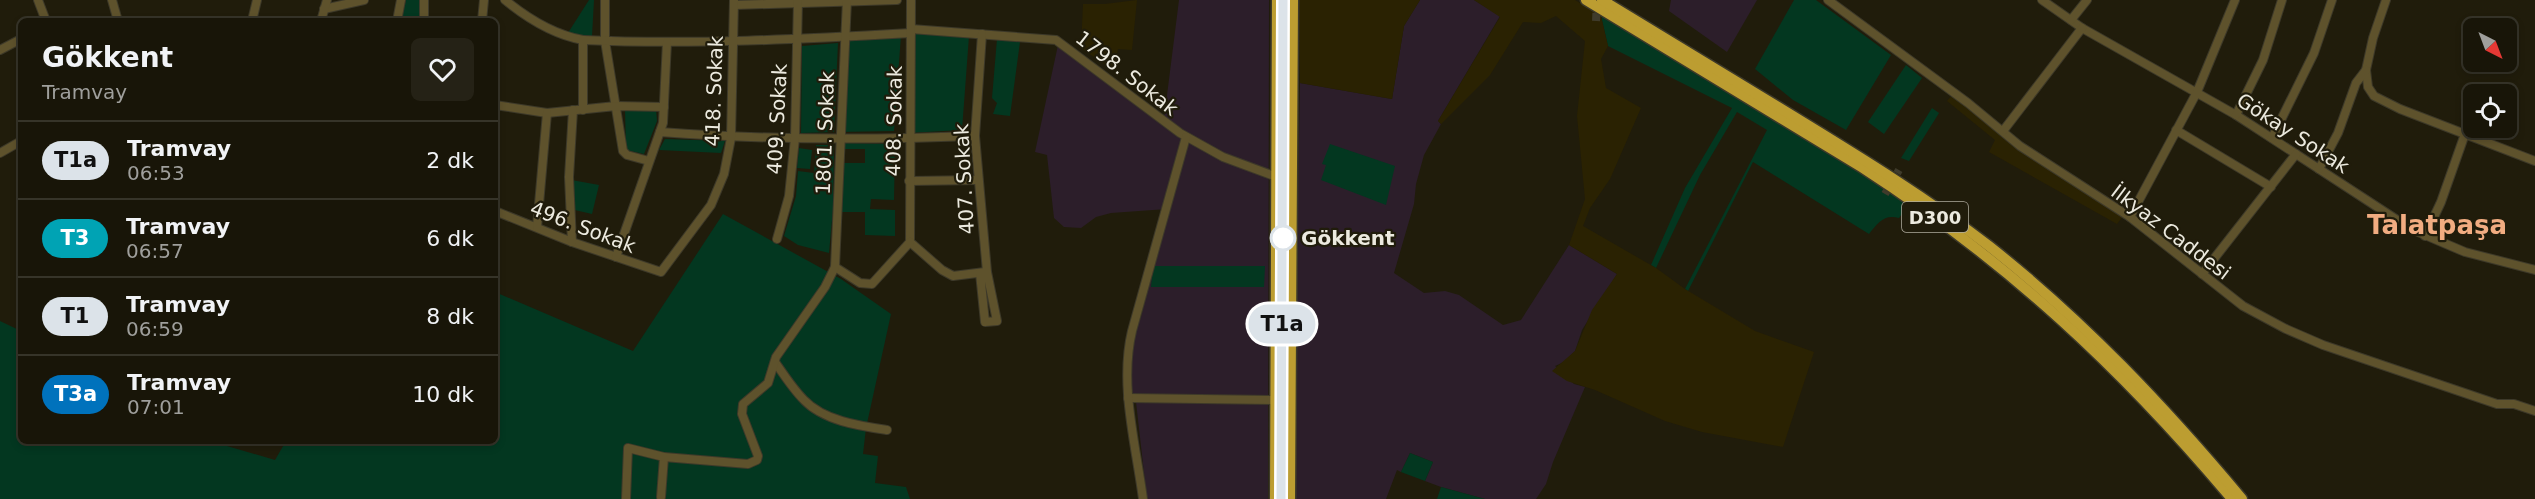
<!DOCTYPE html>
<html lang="tr">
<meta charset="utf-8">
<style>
:root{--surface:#181508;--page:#252216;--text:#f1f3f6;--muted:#9f9f9c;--line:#363429}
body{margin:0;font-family:"DejaVu Sans",sans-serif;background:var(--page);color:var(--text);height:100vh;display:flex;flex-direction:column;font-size:22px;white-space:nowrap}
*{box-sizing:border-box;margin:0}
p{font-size:20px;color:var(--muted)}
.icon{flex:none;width:33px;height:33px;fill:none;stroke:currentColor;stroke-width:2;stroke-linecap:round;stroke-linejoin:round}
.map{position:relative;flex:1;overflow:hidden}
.panel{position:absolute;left:18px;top:18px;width:480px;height:426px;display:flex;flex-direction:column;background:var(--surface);border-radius:9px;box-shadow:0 3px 9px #0003,0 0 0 2px var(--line)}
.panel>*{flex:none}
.badge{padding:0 12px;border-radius:20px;font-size:21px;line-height:39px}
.needle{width:39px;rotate:138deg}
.fabs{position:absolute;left:2463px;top:18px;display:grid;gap:12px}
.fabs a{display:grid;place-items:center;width:54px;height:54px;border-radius:9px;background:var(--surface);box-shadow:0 3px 9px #0003,0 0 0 2px var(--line);font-size:30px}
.map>.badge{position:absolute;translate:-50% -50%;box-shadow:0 0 0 3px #fff}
.round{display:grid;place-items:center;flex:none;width:63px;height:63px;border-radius:9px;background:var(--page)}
.summary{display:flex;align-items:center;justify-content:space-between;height:102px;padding:0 24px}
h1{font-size:28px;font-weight:600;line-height:45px}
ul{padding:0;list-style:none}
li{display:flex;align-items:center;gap:18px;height:78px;padding:0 24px;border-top:2px solid var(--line)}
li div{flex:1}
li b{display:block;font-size:22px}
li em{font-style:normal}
li .badge{min-width:66px;font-weight:700;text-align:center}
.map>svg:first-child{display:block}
.industrial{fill:#2c1e2a}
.green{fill:#033720}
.sand{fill:#2a2202}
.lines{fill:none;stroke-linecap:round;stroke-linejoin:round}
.minor-tunnel{stroke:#3f3b2b;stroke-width:8;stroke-dasharray:8 4;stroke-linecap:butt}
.minor-casing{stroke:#3d3929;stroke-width:10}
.highway-casing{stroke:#3d3929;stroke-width:13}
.minor{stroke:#5e522c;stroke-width:8}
.highway{stroke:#bc9d31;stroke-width:10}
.tram{stroke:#aaa79a;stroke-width:1.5}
.line-casing{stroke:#fff;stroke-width:14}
.line{stroke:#dce3e9;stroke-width:9}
.stop-dot{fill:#fff;stroke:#dce3e9;stroke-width:3}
.labels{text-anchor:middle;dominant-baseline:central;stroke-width:4.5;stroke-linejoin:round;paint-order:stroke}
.shield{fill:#201c0b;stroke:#afac9f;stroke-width:1.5}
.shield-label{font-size:18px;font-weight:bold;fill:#eceadf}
.street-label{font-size:20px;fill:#eceadf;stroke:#201c0b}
.stop-label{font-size:20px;font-weight:bold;fill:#eceadf;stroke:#201c0b;text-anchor:start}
.district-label{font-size:26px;font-weight:bold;fill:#f1ac81;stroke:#201c0b}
</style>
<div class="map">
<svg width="2535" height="499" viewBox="0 0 2535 499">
<rect width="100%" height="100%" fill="#201c0b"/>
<!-- industrial -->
<g class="industrial">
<path d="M1179 0H1269L1268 499H1147L1136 402 1128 378 1135 329 1141 317 1167 209 1111 213 1096 217 1081 228 1064 227 1054 218 1047 155 1035 152 1058 45 1164 119Z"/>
<path d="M1420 0H1474L1500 16 1438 121 1441 124 1424 155 1416 184 1414 204 1394 273 1424 293 1445 291 1459 295 1503 325 1521 320 1569 245 1617 274 1582 330 1575 351 1564 362 1555 366 1574 384 1585 387 1553 462 1546 484 1536 499H1485L1441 487 1425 481 1433 462 1410 453 1401 472 1397 470 1386 499H1296L1295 362 1300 83 1392 99 1404 26Z"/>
<path d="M1671 0H1757L1727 52 1669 11Z"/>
</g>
<!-- green -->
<g class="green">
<path d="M406 0H420V21H401Z"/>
<path d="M589 0H594L592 36H566Z"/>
<path d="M1794 0H1816L1891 55 1846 130 1793 100 1755 69Z"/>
<path d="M1601 16 1844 162 1909 204 1899 218C1884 214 1878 223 1869 234L1753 162 1688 291 1685 289 1767 130 1737 112 1700 175 1656 268 1651 265 1685 188 1732 108 1608 46Z"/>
<path d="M911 33 969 36 962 130 908 133Z"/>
<path d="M901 35 894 131 838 132 842 38Z"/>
<path d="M997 39 1020 42 1010 116 993 114 997 103 992 98Z"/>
<path d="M838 43 834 132 801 133 802 46Z"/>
<path d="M1906 65 1922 78 1884 134 1868 122Z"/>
<path d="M1932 108 1939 113 1909 161 1901 158Z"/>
<path d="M625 109H656L657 121 644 154 626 150Z"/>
<path d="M665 139 725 141 721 153 659 150Z"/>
<path d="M838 143 895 144 894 200 871 199 870 209 895 210V236L865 235V212H837L838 163H865V149H838Z"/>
<path d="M1330 144 1395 166 1386 205 1321 180 1326 165 1322 164Z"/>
<path d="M816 145H834L833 209 829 253 798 245 784 236 796 196 798 171 814 173Z"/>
<path d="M799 148 812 150 810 169 797 168Z"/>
<path d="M566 179 599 185 592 214 566 208Z"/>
<path d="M723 214 841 279 891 314 866 428 863 454 878 456 875 483 906 487 910 499H0V321L21 331V441H210L275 460 286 441H495V292L633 351Z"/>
<path d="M1153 266H1265L1264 287H1151Z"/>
<path d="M1410 453 1433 462 1425 481 1401 472Z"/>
<path d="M1441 487 1485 499H1437Z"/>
</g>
<!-- sand -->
<g class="sand">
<path d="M1137 0 1132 50 1118 49 1114 71 1081 48 1083 4H1105Z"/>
<path d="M1299 0H1420L1404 26 1392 99 1300 83Z"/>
<path d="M1474 0H1575L1601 16 1608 46 1601 59 1606 88 1641 108 1610 179 1590 208 1583 226 1656 268 1685 289 1755 331 1814 352 1783 447 1702 432 1665 421 1595 390 1567 381 1552 371 1575 351 1592 310 1617 274 1569 245 1585 199 1577 116 1585 41 1556 16 1541 23 1523 22 1490 75 1441 124 1438 121 1500 17Z"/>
<path d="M1952 95 2123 216 2117 224 1989 152 1995 140 1947 101Z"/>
</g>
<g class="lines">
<!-- minor-tunnel -->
<g class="minor-tunnel">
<path d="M1596 21 1597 0"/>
<path d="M1885 194 1899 170"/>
</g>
<defs>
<g id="minor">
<path d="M38 0 46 21"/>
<path d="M112 0 118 21"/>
<path d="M505 0C527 18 555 35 583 40"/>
<path d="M605 0V41L623 151 627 155 649 161"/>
<path d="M1828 0 1968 103 2020 146 2130 217 2243 306 2286 329 2323 345 2497 404H2514L2535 411"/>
<path d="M2042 0 2082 28 2236 115 2411 229 2465 252 2535 270"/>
<path d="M2386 0 2373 38 2366 70 2368 87 2374 96 2400 109 2535 161"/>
<path d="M734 5 897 0"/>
<path d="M324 9 364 0"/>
<path d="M2071 20 2087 0"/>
<path d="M252 21 257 0"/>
<path d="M321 21 327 0"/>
<path d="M397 21 401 0"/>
<path d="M424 21V0"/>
<path d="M482 21 484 0"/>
<path d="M911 29 1056 40 1180 133 1223 157 1277 177"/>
<path d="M0 50 21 39"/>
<path d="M495 105 547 113 616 106 664 107"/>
<path d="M583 110V40C692 45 802 39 911 33"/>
<path d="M2236 115 2263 60 2282 0"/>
<path d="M2176 130 2271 187"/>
<path d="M2003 131 2082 28"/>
<path d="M660 132C765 140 870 140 975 136"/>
<path d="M2272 138 2314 53 2332 0"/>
<path d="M0 153 21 141"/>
<path d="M2319 169 2338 133 2356 83 2366 70"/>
<path d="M909 181 978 180"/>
<path d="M495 211 572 242 661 272 711 205 724 174 731 138 734 0"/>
<path d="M2130 217 2197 92 2235 0"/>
<path d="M537 227 547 113"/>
<path d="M2425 236 2441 202 2465 134"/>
<path d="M777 239 789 196 795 138 798 0"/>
<path d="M572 242 569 177 573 110"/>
<path d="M910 242 911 0"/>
<path d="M910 242 942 270 953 276 985 272"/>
<path d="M616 257 663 123 667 42"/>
<path d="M835 267 860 283 872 284 910 242"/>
<path d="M980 273 985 322 997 321 987 272 975 136 982 34"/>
<path d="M2202 274 2296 154"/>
<path d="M775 362C784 375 793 389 804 400 824 421 860 426 887 430"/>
<path d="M1128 398 1275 400"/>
<path d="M661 497 664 457"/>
<path d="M626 499 628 448 664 457 748 464 757 460 758 456 742 414 743 404 768 383 776 357 825 287 835 267 847 0"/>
<path d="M1143 499C1136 445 1119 385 1132 331L1186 137"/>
</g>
<g id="highway">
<path d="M1586 0 1863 168C2008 262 2121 367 2232 499"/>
<path d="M1602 0C1666 39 1729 77 1793 116 1860 157 1927 198 1989 246 2084 321 2165 407 2242 499"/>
<path d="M1275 499 1277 0"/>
<path d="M1290 499 1293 0"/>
</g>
</defs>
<!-- minor casing -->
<use href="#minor" class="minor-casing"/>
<!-- highway casing -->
<use href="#highway" class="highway-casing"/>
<!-- minor -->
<use href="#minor" class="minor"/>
<!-- highway -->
<use href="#highway" class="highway"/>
<!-- tram -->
<path class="tram" d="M1281 499 1283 0"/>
</g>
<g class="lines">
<defs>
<path id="line" d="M1281 499 1283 0"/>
</defs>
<!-- line casing -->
<use href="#line" class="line-casing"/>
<!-- line -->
<use href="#line" class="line"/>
</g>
<!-- markers -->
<circle class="stop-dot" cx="1283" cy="238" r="12"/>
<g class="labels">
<!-- shield labels -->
<rect class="shield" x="1902" y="202" width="66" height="30" rx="4.5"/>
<g class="shield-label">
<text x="1935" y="217">D300</text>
</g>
<!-- street labels -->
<g class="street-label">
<text transform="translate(1127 73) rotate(38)">1798. Sokak</text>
<text transform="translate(714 91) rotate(-88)">418. Sokak</text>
<text transform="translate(777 119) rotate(-87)">409. Sokak</text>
<text transform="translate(894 121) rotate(-89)">408. Sokak</text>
<text transform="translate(825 133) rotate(-88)">1801. Sokak</text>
<text transform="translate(2293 133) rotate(33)">Gökay Sokak</text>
<text transform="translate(964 179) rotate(-93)">407. Sokak</text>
<text transform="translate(583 227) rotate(21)">496. Sokak</text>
<text transform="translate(2171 232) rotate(37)">İlkyaz Caddesi</text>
</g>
<!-- stop labels -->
<g class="stop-label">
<text x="1301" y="238">Gökkent</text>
</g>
<!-- district labels -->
<g class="district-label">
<text x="2437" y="225">Talatpaşa</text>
</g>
</g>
</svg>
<div class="fabs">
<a><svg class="needle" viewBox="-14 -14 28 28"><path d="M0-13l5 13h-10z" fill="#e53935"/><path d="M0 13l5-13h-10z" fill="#9f9f9c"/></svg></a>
<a><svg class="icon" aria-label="locate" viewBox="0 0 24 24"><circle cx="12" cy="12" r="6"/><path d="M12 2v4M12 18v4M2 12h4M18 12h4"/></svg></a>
</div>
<b class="badge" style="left:1282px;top:324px;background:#dce3e9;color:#111">T1a</b>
<section class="panel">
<div class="summary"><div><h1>Gökkent</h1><p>Tramvay</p></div><a class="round"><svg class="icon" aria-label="heart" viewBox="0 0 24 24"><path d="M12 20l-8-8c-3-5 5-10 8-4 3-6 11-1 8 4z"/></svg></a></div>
<ul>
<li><span class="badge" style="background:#dce3e9;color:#111">T1a</span><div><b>Tramvay</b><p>06:53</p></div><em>2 dk</em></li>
<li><span class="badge" style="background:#00a3b4;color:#fff">T3</span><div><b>Tramvay</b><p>06:57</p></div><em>6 dk</em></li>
<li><span class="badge" style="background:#dce3e9;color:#111">T1</span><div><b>Tramvay</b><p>06:59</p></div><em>8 dk</em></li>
<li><span class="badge" style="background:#0072bc;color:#fff">T3a</span><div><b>Tramvay</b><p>07:01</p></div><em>10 dk</em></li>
</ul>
</section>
</div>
